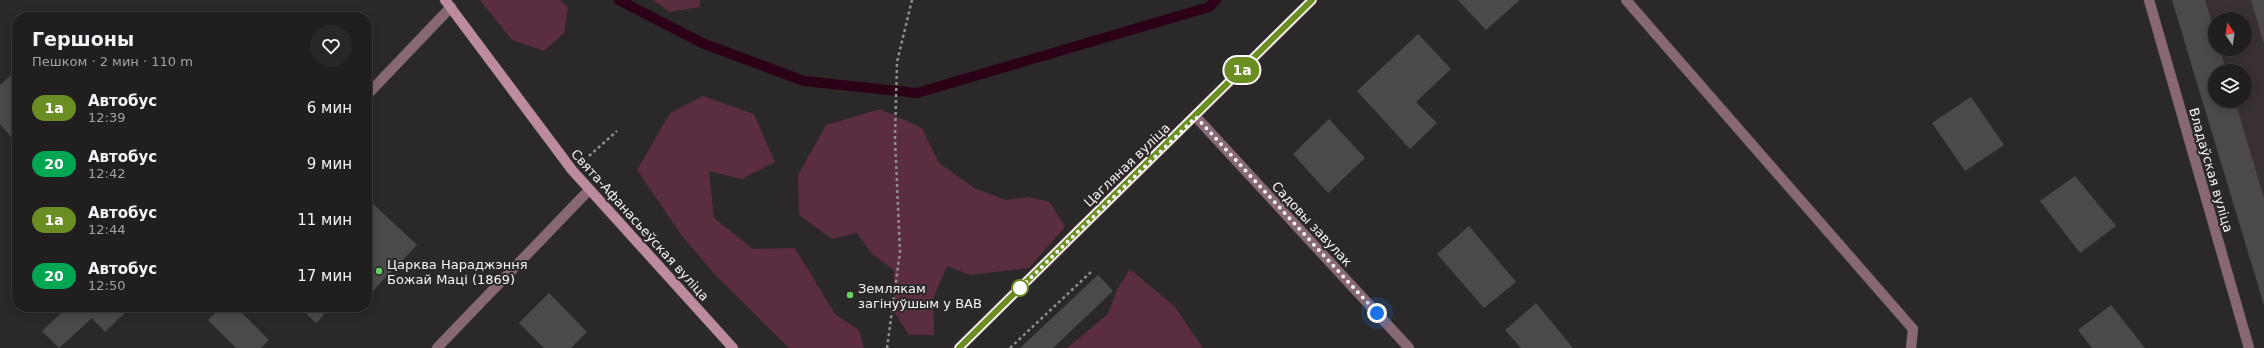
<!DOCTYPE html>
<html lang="ru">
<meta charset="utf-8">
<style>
:root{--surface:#201e1f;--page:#282728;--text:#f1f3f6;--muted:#a2a2a4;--line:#3d3c3d}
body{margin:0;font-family:"DejaVu Sans",sans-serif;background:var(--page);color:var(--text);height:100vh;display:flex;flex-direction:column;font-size:15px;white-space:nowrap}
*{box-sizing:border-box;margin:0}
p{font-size:13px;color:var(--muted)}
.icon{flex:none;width:22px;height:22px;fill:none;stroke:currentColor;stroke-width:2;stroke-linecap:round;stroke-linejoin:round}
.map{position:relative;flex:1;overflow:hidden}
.details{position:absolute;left:12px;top:12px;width:360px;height:300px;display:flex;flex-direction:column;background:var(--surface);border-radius:16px;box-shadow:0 2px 10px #0003,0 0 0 1px var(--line)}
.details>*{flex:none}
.badge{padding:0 8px;border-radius:13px;font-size:14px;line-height:26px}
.needle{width:26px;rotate:347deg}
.buttons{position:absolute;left:2208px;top:12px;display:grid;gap:8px}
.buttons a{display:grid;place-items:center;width:44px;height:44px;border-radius:50%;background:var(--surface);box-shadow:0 2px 10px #0003,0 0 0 1px var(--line);font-size:20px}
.you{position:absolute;width:20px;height:20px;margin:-10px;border:3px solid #fff;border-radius:50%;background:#1a73e8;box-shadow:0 0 0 6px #1a73e833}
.map>.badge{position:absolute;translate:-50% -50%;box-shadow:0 0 0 2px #fff}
.round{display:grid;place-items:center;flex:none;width:42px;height:42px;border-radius:21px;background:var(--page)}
.overview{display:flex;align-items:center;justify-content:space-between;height:68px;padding:0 20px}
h1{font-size:19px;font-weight:600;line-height:30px}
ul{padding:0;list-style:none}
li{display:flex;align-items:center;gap:12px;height:56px;padding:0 20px}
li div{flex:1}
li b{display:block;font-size:15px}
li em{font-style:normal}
li .badge{min-width:44px;font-weight:700;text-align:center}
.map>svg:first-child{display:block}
.built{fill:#393033;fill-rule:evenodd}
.green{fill:#5a2d41}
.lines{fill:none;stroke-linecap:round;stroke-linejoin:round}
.stream{stroke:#2c0017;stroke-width:10}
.building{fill:#4c494a}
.lane-casing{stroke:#464445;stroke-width:11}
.street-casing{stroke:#464445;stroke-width:11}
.secondary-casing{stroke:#464445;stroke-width:11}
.path{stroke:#908e8f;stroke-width:2.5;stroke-dasharray:3 3;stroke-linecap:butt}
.lane{stroke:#876874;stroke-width:10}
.street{stroke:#876874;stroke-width:10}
.secondary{stroke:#bd8b9f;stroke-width:10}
.line-casing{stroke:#fff;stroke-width:9}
.line{stroke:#6b8e23;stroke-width:6}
.walk{stroke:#f5f3f3;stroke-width:4;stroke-dasharray:0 7.2}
.poi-dot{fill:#67d465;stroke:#2a2829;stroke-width:1.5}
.stop-dot{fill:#fff;stroke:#6b8e23;stroke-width:2}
.labels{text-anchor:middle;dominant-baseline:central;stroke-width:4;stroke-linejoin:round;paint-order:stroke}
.street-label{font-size:13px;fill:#f5f3f3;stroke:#2a2829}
.poi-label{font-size:13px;fill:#f5f3f3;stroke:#2a2829;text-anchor:start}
</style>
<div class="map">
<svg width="2264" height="348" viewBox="0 0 2264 348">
<rect width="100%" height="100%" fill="#2a2829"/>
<!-- built -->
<path class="built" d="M2172 0H2264V306ZM2215 19H2245V49H2215ZM2215 71H2245V101H2215Z"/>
<!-- green -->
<g class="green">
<path d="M480 0H560L568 7 564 33 544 51 512 40Z"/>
<path d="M653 0H700V7L670 12Z"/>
<path d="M703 96 754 114 775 162 742 179 709 171 714 218 753 249 795 248 835 314 859 330 864 348H789L717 277 682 236 637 170 670 113Z"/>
<path d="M880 109 922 128 939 163 974 188 1006 200 1028 197 1050 202 1065 227 1029 268 970 275 947 266 933 299 934 335H909L895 313 894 270 872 254 857 233 832 239 799 215 798 175 826 125Z"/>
<path d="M1130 269 1175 307 1203 348H1067L1108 314 1117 290Z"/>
</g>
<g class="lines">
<!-- stream -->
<path class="stream" d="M619 0 702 43 804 81 917 93 1209 7 1216 0"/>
</g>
<!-- building -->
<g class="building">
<path d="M1458 0H1520L1486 30Z"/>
<path d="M2172 0H2205L2215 33V49H2220L2226 71H2215V101H2235L2264 198V305Z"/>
<path d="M2251 0H2264V44Z"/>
<path d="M1418 34 1451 69 1416 102 1437 123 1410 149 1357 91Z"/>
<path d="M16 71 17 72V144L0 124V85Z"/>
<path d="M1971 97 2004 145 1965 171 1932 123Z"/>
<path d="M1329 119 1365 158 1328 193 1293 154Z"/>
<path d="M2075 176 2116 226 2080 253 2040 201Z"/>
<path d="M371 202 417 245 367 297V206Z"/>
<path d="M1469 226 1516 282 1484 308 1437 254Z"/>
<path d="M1098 275 1113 291 1053 348H1020Z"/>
<path d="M549 293 587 332 571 348H544L519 323Z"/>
<path d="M1536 303 1573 348H1521L1505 330Z"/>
<path d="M2111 305 2145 348H2092L2078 330Z"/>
<path d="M68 307H131L105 332 92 318 59 348 42 331Z"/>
<path d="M221 307H236L269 340 261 348H236L208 320Z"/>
<path d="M299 307H331L316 323Z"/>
</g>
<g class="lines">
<defs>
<g id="lane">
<path d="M1626 0 1913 329 1911 348"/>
<path d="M367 95 451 7"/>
<path d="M437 348 589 190"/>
</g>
<g id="street">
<path d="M2149 0 2249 348"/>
<path d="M1196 117 1409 348"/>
</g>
<g id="secondary">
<path d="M445 0 572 170 733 348"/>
<path d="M959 348 1312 0"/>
</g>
</defs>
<!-- lane casing -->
<use href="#lane" class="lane-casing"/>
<!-- street casing -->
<use href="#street" class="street-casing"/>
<!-- secondary casing -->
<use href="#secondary" class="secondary-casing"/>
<!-- path -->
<g class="path">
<path d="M589 156 617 131"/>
<path d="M887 348 900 252 895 138 897 62 912 0"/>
<path d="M1010 348 1091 272"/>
</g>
<!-- lane -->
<use href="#lane" class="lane"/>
<!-- street -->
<use href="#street" class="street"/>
<!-- secondary -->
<use href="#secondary" class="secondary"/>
</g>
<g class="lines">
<defs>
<path id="line" d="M959 348 1312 0"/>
</defs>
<!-- line casing -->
<use href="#line" class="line-casing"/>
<!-- line -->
<use href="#line" class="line"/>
<!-- walk -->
<path class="walk" d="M1020 288 1018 290 1196 117 1377 313"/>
</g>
<!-- markers -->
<g class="poi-dot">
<circle cx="379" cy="271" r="4"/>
<circle cx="850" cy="295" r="4"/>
</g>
<circle class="stop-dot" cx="1020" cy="288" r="8"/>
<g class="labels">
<!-- street labels -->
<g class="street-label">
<text transform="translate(1127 165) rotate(-44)">Цагляная вуліца</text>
<text transform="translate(2211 170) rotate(74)">Владаўская вуліца</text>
<text transform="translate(1312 224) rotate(47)">Садовы завулак</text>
<text transform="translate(640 225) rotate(48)">Свята-Афанасьеўская вуліца</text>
</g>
<!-- poi labels -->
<g class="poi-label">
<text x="387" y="264">Царква Нараджэння<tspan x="387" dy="15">Божай Маці (1869)</tspan></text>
<text x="858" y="288">Землякам<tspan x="858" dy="15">загінуўшым у ВАВ</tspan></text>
</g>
</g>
</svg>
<div class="buttons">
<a><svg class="needle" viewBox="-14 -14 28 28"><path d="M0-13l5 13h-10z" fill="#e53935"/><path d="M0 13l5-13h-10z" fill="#a2a2a4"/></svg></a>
<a><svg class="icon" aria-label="layers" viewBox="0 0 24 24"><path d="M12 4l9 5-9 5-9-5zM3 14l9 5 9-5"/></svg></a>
</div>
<div class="you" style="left:1377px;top:313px"></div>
<b class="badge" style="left:1242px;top:70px;background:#6b8e23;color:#fff">1а</b>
<section class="details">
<div class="overview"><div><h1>Гершоны</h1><p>Пешком · 2 мин · 110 m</p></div><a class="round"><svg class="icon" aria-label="heart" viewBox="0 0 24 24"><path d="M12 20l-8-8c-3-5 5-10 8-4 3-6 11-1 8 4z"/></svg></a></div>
<ul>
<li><span class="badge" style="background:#6b8e23;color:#fff">1а</span><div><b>Автобус</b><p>12:39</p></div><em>6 мин</em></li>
<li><span class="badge" style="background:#00a651;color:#fff">20</span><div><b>Автобус</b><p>12:42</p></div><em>9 мин</em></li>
<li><span class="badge" style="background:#6b8e23;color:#fff">1а</span><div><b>Автобус</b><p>12:44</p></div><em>11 мин</em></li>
<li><span class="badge" style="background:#00a651;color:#fff">20</span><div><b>Автобус</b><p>12:50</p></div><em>17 мин</em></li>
</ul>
</section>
</div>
